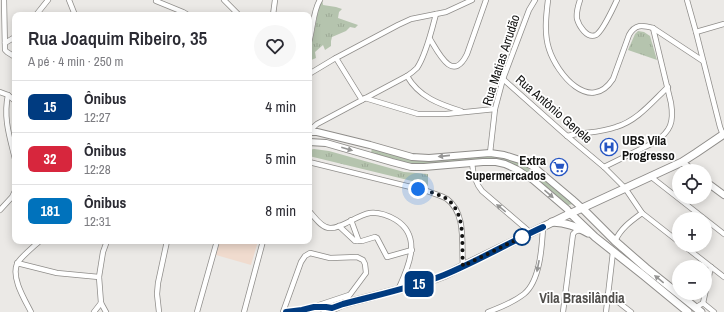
<!DOCTYPE html>
<html lang="pt">
<meta charset="utf-8">
<style>
:root{--surface:#fff;--page:#f7f7f7;--text:#2b2b33;--muted:#7c7c81;--line:#e1e1e2}
body{margin:0;font-family:"Archivo Narrow",sans-serif;background:var(--page);color:var(--text);height:100vh;display:flex;flex-direction:column;font-size:15px;white-space:nowrap}
*{box-sizing:border-box;margin:0}
p{font-size:13px;color:var(--muted)}
.icon{flex:none;width:22px;height:22px;fill:none;stroke:currentColor;stroke-width:2;stroke-linecap:round;stroke-linejoin:round}
.map{position:relative;flex:1;overflow:hidden}
.sheet{position:absolute;left:12px;top:12px;width:300px;height:232px;display:flex;flex-direction:column;background:var(--surface);border-radius:8px;box-shadow:0 2px 10px #0003}
.sheet>*{flex:none}
.badge{padding:0 8px;border-radius:6px;font-size:14px;line-height:26px}
.controls{position:absolute;left:672px;top:164px;display:grid;gap:8px}
.controls a{display:grid;place-items:center;width:40px;height:40px;border-radius:50%;background:var(--surface);box-shadow:0 2px 10px #0003;font-size:20px}
.you{position:absolute;width:20px;height:20px;margin:-10px;border:3px solid #fff;border-radius:50%;background:#1a73e8;box-shadow:0 0 0 6px #1a73e833}
.map>.badge{position:absolute;translate:-50% -50%;box-shadow:0 0 0 2px #fff}
.round{display:grid;place-items:center;flex:none;width:42px;height:42px;border-radius:21px;background:var(--page)}
.head{display:flex;align-items:center;justify-content:space-between;height:68px;padding:0 16px}
h1{font-size:19px;font-weight:600;line-height:30px}
ul{padding:0;list-style:none}
li{display:flex;align-items:center;gap:12px;height:52px;padding:0 16px;border-top:1px solid var(--line)}
li div{flex:1}
li b{display:block;font-size:15px}
li em{font-style:normal}
li .badge{min-width:44px;font-weight:700;text-align:center}
.map>svg:first-child{display:block}
.education{fill:#f0dbce}
.grass{fill:url(#grass-tufts)}
.lines{fill:none;stroke-linecap:round;stroke-linejoin:round}
.minor-casing{stroke:#8f8d8a;stroke-width:6}
.tertiary-casing{stroke:#8f8d8a;stroke-width:8}
.secondary-casing{stroke:#8f8d8a;stroke-width:9}
.minor{stroke:#fff;stroke-width:4.5}
.tertiary{stroke:#fff;stroke-width:6}
.secondary{stroke:#fff;stroke-width:7}
.oneway{fill:#959594}
.line-casing{stroke:#fff;stroke-width:9}
.line{stroke:#003b80;stroke-width:6}
.walk{stroke:#131312;stroke-width:4;stroke-dasharray:0 7.2}
.stop-dot{fill:#fff;stroke:#003b80;stroke-width:2}
.labels{text-anchor:middle;dominant-baseline:central;stroke-width:3.5;stroke-linejoin:round;paint-order:stroke}
.street-label{font-size:13px;fill:#131312;stroke:#fff}
.poi-label{font-size:13px;font-weight:bold;fill:#131312;stroke:#fff;text-anchor:start}
.neighbourhood-label{font-size:14px;font-weight:bold;fill:#514f4c;stroke:#fff}
</style>
<div class="map">
<svg width="724" height="312" viewBox="0 0 724 312">
<defs>
<pattern id="grass-tufts" width="24" height="20" patternUnits="userSpaceOnUse"><rect width="24" height="20" fill="#b5c4ae"/><path d="M3 7l-1-3M5 7V3M7 7l1-3M15 17l-1-3M17 17v-4M19 17l1-3" fill="none" stroke="#9ba895"/></pattern>
</defs>
<rect width="100%" height="100%" fill="#ebe9e6"/>
<!-- education -->
<path class="education" d="M220 241H258L251 265 216 255Z"/>
<!-- grass -->
<g class="grass">
<path d="M322 0 323 5 336 7 342 9 339 12 338 18 358 25 355 28 350 27 346 31 332 37 331 41V46L325 50 323 45 315 52 316 58 309 61V48L313 38 316 22 318 8Z"/>
<path d="M638 31 644 32 650 36 657 60 628 50 635 34Z"/>
<path d="M372 148 406 158 483 156C495 157 521 159 529 169 530 170 531 173 532 174L512 164 504 161 441 162 421 164 407 163 371 153Z"/>
<path d="M314 149 329 151 404 172 428 174V186L412 181 309 156V150Z"/>
<path d="M541 177 567 198 573 204 568 205 561 201 537 180Z"/>
</g>
<g class="lines">
<defs>
<g id="minor">
<path d="M4 0 5 50 7 52 15 57"/>
<path d="M69 0 75 15"/>
<path d="M224 0 239 15"/>
<path d="M548 0C546 16 544 34 549 49 557 74 590 114 613 79L629 35C635 24 642 25 653 28L703 61"/>
<path d="M580 0C578 6 576 13 577 19 579 26 587 39 596 35 603 31 613 8 617 0"/>
<path d="M687 0 696 32 720 127 723 135"/>
<path d="M156 1 183 12 188 15"/>
<path d="M36 15 48 0"/>
<path d="M273 15 275 0"/>
<path d="M696 32 724 24"/>
<path d="M430 39C439 54 453 83 467 54L486 0"/>
<path d="M309 42C313 30 313 10 320 0"/>
<path d="M5 43 15 37"/>
<path d="M336 58 362 100"/>
<path d="M309 74 334 59 398 25 411 19 446 12 472 0"/>
<path d="M407 76C419 97 439 104 461 111"/>
<path d="M503 79 567 136 604 167 625 188 642 213 679 242"/>
<path d="M0 92 8 95 15 101"/>
<path d="M8 95C3 118 10 138 15 159"/>
<path d="M365 98 418 114H446L495 109"/>
<path d="M309 131 317 124 407 76C410 74 414 71 417 68 426 55 432 29 436 14"/>
<path d="M567 136C583 132 600 133 616 127 637 121 652 102 668 87"/>
<path d="M490 153 495 109 503 79 529 10 535 0"/>
<path d="M309 162 427 191C434 194 441 195 447 199 467 214 461 245 463 266"/>
<path d="M472 163C473 174 475 183 482 191L531 233"/>
<path d="M604 167 655 142C671 131 674 122 671 103L653 28"/>
<path d="M650 176 724 234"/>
<path d="M0 210 12 197 15 191"/>
<path d="M309 211C314 216 321 228 330 228 341 229 357 215 370 213 379 212 389 216 396 220 423 237 408 268 398 290"/>
<path d="M339 226 355 241H357L358 239 351 220"/>
<path d="M357 241H362L375 237 377 238 387 257 412 250"/>
<path d="M615 241C621 228 631 221 642 213"/>
<path d="M683 245 724 277"/>
<path d="M17 263 57 273 99 277"/>
<path d="M608 294 631 312"/>
<path d="M703 303 711 267"/>
<path d="M319 305 349 295"/>
<path d="M695 308 703 303 714 312"/>
<path d="M31 312C25 300 11 278 17 264 19 259 35 245 40 241"/>
<path d="M94 312 101 303"/>
<path d="M106 312 101 303 99 277 103 252 107 241"/>
<path d="M159 312 157 294 158 283 167 241"/>
<path d="M197 312 217 241"/>
<path d="M244 312 263 241"/>
<path d="M283 312 301 262 305 256 310 253 330 258 357 257 363 260 365 264 366 273 343 304"/>
<path d="M286 312C302 310 317 305 332 308"/>
<path d="M488 312C499 308 515 301 524 294 540 281 542 247 543 227"/>
<path d="M563 312 573 234 576 231 581 230"/>
<path d="M606 312 613 252"/>
</g>
<g id="tertiary">
<path d="M309 132H317L370 145 412 157 429 158 490 153 504 155 523 161 534 167 572 199 582 208"/>
<path d="M309 142 326 143 392 162 411 167H424L483 162H496L505 164 518 170 533 180 567 209 570 213"/>
<path d="M682 162 693 171"/>
<path d="M705 181 724 195"/>
</g>
<g id="secondary">
<path d="M582 208 615 241 646 268 701 312"/>
<path d="M570 213 595 237 643 275 688 312"/>
<path d="M552 222C567 223 575 226 588 233"/>
<path d="M325 312 343 304 424 283 445 275 565 216 682 162 696 153 724 134"/>
</g>
</defs>
<!-- minor casing -->
<use href="#minor" class="minor-casing"/>
<!-- tertiary casing -->
<use href="#tertiary" class="tertiary-casing"/>
<!-- secondary casing -->
<use href="#secondary" class="secondary-casing"/>
<!-- minor -->
<use href="#minor" class="minor"/>
<!-- tertiary -->
<use href="#tertiary" class="tertiary"/>
<!-- secondary -->
<use href="#secondary" class="secondary"/>
</g>
<!-- one-way arrows -->
<defs><path id="oneway-solid" d="M-6-.8H1V-3.2L6.5 0L1 3.2V.8H-6Z"/></defs>
<g class="oneway">
<use href="#oneway-solid" transform="translate(347 149) rotate(16)"/>
<use href="#oneway-solid" transform="translate(444 156) rotate(174)"/>
<use href="#oneway-solid" transform="translate(549 194) rotate(41)"/>
<use href="#oneway-solid" transform="translate(501 208) rotate(-141)"/>
<use href="#oneway-solid" transform="translate(538 266) rotate(101)"/>
<use href="#oneway-solid" transform="translate(659 279) rotate(-141)"/>
</g>
<g class="lines">
<defs>
<path id="line" d="M286 312 302 310 314 307H326L332 308 343 304C377 295 412 288 444 275 478 261 510 242 543 227"/>
</defs>
<!-- line casing -->
<use href="#line" class="line-casing"/>
<!-- line -->
<use href="#line" class="line"/>
<!-- walk -->
<path class="walk" d="M418 189C427 191 439 194 447 199 467 214 461 245 463 266L522 237"/>
</g>
<!-- icons -->
<defs>
<symbol id="hospital-ring" viewBox="-11 -11 22 22"><circle r="9.5" fill="#fff" stroke="#2555c3" stroke-width="1.5"/><path d="M-5-5h3v3.5h4V-5h3V5h-3V1.5h-4V5h-3Z" fill="#2555c3"/></symbol>
<symbol id="supermarket-ring" viewBox="-11 -11 22 22"><circle r="9.5" fill="#fff" stroke="#2555c3" stroke-width="1.5"/><path d="M-6-5.5h2.5l.6 2H6L4.5 2H-2.5L-4.4-4H-6ZM-1.5 3.2a1.3 1.3 0 1 0 .1 0ZM3 3.2a1.3 1.3 0 1 0 .1 0Z" fill="#2555c3"/></symbol>
</defs>
<g fill-rule="evenodd">
<use href="#hospital-ring" x="599" y="137" width="20" height="20"/>
<use href="#supermarket-ring" x="549" y="157" width="20" height="20"/>
</g>
<!-- markers -->
<circle class="stop-dot" cx="522" cy="237" r="8"/>
<g class="labels">
<!-- street labels -->
<g class="street-label">
<text transform="translate(501 60) rotate(-72)">Rua Matias Arrudão</text>
<text transform="translate(554 109) rotate(41)">Rua Antônio Genele</text>
</g>
<!-- poi labels -->
<g class="poi-label">
<text x="622" y="140">UBS Vila<tspan x="622" dy="15">Progresso</tspan></text>
<text x="546" y="160" text-anchor="end">Extra<tspan x="546" dy="15">Supermercados</tspan></text>
</g>
<!-- neighbourhood labels -->
<g class="neighbourhood-label">
<text x="582" y="298">Vila Brasilândia</text>
</g>
</g>
</svg>
<div class="controls">
<a><svg class="icon" aria-label="locate" viewBox="0 0 24 24"><circle cx="12" cy="12" r="6"/><path d="M12 2v4M12 18v4M2 12h4M18 12h4"/></svg></a>
<a>+</a>
<a>−</a>
</div>
<div class="you" style="left:418px;top:189px"></div>
<b class="badge" style="left:419px;top:284px;background:#003b80;color:#fff">15</b>
<section class="sheet">
<div class="head"><div><h1>Rua Joaquim Ribeiro, 35</h1><p>A pé · 4 min · 250 m</p></div><a class="round"><svg class="icon" aria-label="heart" viewBox="0 0 24 24"><path d="M12 20l-8-8c-3-5 5-10 8-4 3-6 11-1 8 4z"/></svg></a></div>
<ul>
<li><span class="badge" style="background:#003b80;color:#fff">15</span><div><b>Ônibus</b><p>12:27</p></div><em>4 min</em></li>
<li><span class="badge" style="background:#d7263d;color:#fff">32</span><div><b>Ônibus</b><p>12:28</p></div><em>5 min</em></li>
<li><span class="badge" style="background:#0072bc;color:#fff">181</span><div><b>Ônibus</b><p>12:31</p></div><em>8 min</em></li>
</ul>
</section>
</div>
